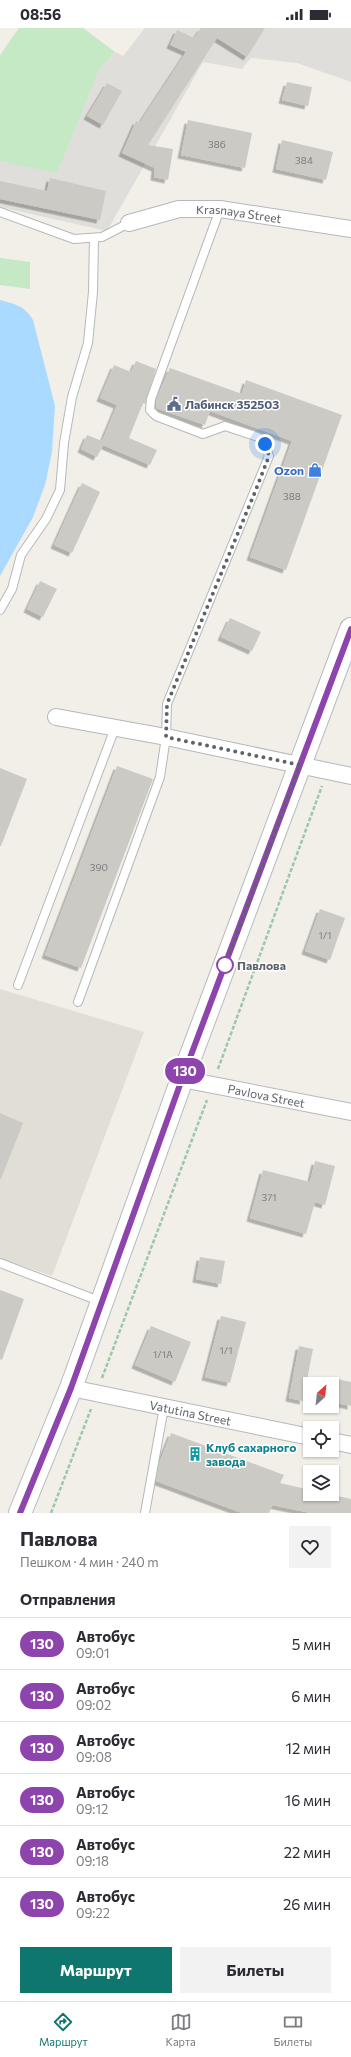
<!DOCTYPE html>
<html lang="ru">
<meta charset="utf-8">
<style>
:root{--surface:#fff;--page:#f2f2f3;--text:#2b2b33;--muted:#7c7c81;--line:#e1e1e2;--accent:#0f766e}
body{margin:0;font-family:Commissioner,sans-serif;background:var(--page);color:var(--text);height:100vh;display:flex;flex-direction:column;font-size:15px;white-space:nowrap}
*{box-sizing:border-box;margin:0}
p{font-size:13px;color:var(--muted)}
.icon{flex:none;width:22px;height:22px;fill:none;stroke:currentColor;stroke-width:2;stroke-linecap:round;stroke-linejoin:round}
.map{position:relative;height:1485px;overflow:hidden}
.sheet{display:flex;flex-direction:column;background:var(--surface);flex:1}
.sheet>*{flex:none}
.badge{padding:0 8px;border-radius:13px;font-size:14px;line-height:26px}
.needle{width:26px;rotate:27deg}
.buttons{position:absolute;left:303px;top:1349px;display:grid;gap:8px}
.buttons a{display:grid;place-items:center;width:36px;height:36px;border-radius:0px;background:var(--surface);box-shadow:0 1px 3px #0004;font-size:20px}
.you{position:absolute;width:20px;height:20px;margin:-10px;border:3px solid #fff;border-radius:50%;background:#1a73e8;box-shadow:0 0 0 6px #1a73e833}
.map>.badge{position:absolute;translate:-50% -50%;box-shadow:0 0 0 2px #fff}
h2{padding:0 20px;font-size:15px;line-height:36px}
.round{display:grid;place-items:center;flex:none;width:42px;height:42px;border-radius:0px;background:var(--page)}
.summary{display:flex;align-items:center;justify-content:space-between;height:68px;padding:0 20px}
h1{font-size:19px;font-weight:700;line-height:30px}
.button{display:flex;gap:8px;margin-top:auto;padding:8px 20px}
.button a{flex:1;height:46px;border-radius:0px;background:var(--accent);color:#fff;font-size:16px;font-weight:700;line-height:46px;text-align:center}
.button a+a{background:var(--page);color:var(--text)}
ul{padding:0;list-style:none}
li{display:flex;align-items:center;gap:12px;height:52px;padding:0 20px;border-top:1px solid var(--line)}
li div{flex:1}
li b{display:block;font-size:15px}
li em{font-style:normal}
li .badge{min-width:44px;font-weight:700;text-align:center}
.status{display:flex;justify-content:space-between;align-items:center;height:28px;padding:0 20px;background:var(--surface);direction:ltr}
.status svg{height:11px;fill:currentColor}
.menu{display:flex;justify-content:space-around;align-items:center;height:56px;border-top:1px solid var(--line);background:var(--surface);font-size:11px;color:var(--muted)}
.menu a{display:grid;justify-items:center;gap:2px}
.menu .selected{color:var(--accent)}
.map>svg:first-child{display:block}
.industrial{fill:#e0deda}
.education{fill:#e1ded6}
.green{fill:#c5e8c5}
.water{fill:#aadaff}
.building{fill:#cccac5;filter:url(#shadow)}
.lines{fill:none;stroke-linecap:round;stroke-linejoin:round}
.lane-casing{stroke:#b5b8bc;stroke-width:10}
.street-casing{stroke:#b5b8bc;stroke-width:18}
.secondary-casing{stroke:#b6babf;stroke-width:24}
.path{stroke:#9cc7a9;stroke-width:2.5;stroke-dasharray:4 2;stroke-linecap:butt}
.lane{stroke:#fff;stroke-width:8}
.street{stroke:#fff;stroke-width:16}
.secondary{stroke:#fff;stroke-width:22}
.line-casing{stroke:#fff;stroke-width:9}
.line{stroke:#8e44ad;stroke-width:6}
.walk{stroke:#5f6368;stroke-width:4;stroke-dasharray:0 7.2}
.stop-dot{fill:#fff;stroke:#8e44ad;stroke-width:2}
.labels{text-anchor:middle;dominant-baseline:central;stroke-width:3;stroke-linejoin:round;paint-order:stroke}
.number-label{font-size:10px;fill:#7a7d7f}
.street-label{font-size:12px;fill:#5f6368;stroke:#fff}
.service-label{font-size:12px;font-weight:bold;fill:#4e5e75;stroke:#fff;text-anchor:start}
.shop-label{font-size:12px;font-weight:bold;fill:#366cbe;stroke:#fff;text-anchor:end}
.stop-label{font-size:12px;font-weight:bold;fill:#5f6368;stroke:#fff;text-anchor:start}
.culture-label{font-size:12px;font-weight:bold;fill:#0d838f;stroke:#fff;text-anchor:start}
</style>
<div class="status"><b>08:56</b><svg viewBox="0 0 49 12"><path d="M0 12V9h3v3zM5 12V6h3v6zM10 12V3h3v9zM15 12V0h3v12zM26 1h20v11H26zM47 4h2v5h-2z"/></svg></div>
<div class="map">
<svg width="351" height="1485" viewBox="0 0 351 1485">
<defs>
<filter id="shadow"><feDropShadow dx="-3.5" dy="3.5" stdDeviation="0" flood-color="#0004"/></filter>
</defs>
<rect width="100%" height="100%" fill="#f1efe8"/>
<!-- industrial -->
<path class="industrial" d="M145 0H351V54L297 35 251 30 242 41 203 34 107 203 0 179V133L57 144 100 40 115 24 123 28Z"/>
<!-- education -->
<path class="education" d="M0 961 144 1004 52 1248 0 1230Z"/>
<!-- green -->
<g class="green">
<path d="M19 0H83L115 24 100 40 57 145 0 133V27Z"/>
<path d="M0 230 30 234V261L0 257Z"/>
</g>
<!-- water -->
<path class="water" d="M0 272C15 276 25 278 33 292L55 378 52 424 45 457 33 489 0 548Z"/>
<!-- building -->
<g class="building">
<path d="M201 0H265L247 29 217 10 148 117 173 121 168 152 154 149 155 140 122 125 136 93 140 94 186 24 170 17 177 2 194 10Z"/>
<path d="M287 54 312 59 308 78 282 72Z"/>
<path d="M107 55 122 63 103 97 87 88Z"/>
<path d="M188 92 252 105 245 140 181 127Z"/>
<path d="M282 112 333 124 326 152 276 141Z"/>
<path d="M50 150 106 163 100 192 0 171V153L47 163Z"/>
<path d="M136 333 156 341 145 376 143 375 129 410 157 422 150 437 103 417 97 429 81 421 87 407 102 413 117 377 100 370 114 337 131 344Z"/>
<path d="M170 340 242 366 246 352 342 387 286 542 250 529 292 413 210 383 205 397 156 380V372Z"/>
<path d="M82 455 100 464 72 525 54 517Z"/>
<path d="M40 553 57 561 43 589 27 581Z"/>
<path d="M230 590 261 604 252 623 221 609Z"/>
<path d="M117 738 153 751 81 940 45 927Z"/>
<path d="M0 740 27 751 1 818H0Z"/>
<path d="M320 881 345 890 330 932 305 923Z"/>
<path d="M0 1085 23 1095 1 1151H0Z"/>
<path d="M315 1133 335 1138 325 1177 315 1174 306 1206 250 1190 263 1142 310 1154Z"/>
<path d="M200 1229 225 1233 221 1256 196 1251Z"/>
<path d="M0 1262 24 1271 2 1332 0 1331Z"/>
<path d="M221 1288 246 1294 230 1355 205 1349Z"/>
<path d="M151 1298 191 1314 175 1354 135 1337Z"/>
<path d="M299 1318 313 1321 303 1373 289 1370Z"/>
<path d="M332 1350 351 1354V1378L332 1374Z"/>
<path d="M171 1405 284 1447 280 1455 310 1462V1466H329L351 1471V1485H311L272 1477 269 1485H242L156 1453 159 1436Z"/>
</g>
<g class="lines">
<defs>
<g id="lane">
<path d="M0 184 74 211 102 209 129 195"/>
<path d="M0 582 12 561 21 527 46 491 60 462 64 415 72 369 88 315 93 264 94 210"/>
<path d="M18 957 115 700"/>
<path d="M78 974 160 749 166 709 167 676 269 428 265 416 258 409 225 398 203 406 156 388 150 382 151 371 220 181"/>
<path d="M0 1235 102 1274"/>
<path d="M145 1485 164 1379"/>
</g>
<g id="street">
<path id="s1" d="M129 195 179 181H220L351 201"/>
<path d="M56 689 166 709 351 748"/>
<path id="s2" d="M182 1051 351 1084"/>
<path id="s3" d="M71 1360 310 1409"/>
<path d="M332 1413 351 1417"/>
</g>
<path id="secondary" d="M20 1485 71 1360 182 1051 351 601"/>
</defs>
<!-- lane casing -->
<use href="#lane" class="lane-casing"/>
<!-- street casing -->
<use href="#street" class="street-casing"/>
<!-- secondary casing -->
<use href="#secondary" class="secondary-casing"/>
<!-- path -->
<g class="path">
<path d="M218 1041 322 758"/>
<path d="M102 1350 207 1072"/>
<path d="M51 1485 91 1381"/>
</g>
<!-- lane -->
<use href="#lane" class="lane"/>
<!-- street -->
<use href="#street" class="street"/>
<!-- secondary -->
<use href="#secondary" class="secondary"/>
</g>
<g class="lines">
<defs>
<path id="line" d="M20 1485 71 1360 182 1051 351 601"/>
</defs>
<!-- line casing -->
<use href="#line" class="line-casing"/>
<!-- line -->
<use href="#line" class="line"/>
<!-- walk -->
<path class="walk" d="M225 937 224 941 300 737 166 709 167 676 255 464 269 428 265 416"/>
</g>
<!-- icons -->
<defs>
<symbol id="civic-bare" viewBox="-9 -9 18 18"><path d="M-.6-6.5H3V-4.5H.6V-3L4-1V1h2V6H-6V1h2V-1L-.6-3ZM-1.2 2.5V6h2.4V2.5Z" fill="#5c6f8a" stroke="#fff" stroke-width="2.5" paint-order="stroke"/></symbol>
<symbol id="shop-bare" viewBox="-9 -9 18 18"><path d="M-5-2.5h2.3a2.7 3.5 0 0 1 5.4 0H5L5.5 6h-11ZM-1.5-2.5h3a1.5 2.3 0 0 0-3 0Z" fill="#3f7fe0" stroke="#fff" stroke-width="2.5" paint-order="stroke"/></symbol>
<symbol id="building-bare" viewBox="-9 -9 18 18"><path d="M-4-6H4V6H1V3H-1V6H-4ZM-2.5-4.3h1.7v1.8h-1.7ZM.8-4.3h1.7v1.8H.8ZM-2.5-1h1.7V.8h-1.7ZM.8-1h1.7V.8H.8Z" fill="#0f9aa8" stroke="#fff" stroke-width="2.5" paint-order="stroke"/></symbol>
</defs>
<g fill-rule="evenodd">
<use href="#civic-bare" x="164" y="366" width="20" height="20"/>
<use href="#shop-bare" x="305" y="432" width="20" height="20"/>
<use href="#building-bare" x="185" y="1416" width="20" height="20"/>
</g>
<!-- markers -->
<circle class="stop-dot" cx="225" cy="937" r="8"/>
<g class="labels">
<!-- number labels -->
<g class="number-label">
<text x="217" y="116">386</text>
<text x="304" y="132">384</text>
<text x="292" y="468">388</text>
<text x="99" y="839">390</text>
<text x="325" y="907">1/1</text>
<text x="269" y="1169">371</text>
<text x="226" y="1322">1/1</text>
<text x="163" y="1326">1/1А</text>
</g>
<!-- street labels -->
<g class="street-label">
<text stroke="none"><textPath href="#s1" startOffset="112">Krasnaya Street</textPath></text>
<text stroke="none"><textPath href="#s2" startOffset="86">Pavlova Street</textPath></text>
<text stroke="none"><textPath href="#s3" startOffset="122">Vatutina Street</textPath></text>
</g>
<!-- service labels -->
<g class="service-label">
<text x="185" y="376">Лабинск 352503</text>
</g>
<!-- shop labels -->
<g class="shop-label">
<text x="304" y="442">Ozon</text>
</g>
<!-- stop labels -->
<g class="stop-label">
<text x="237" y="937">Павлова</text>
</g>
<!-- culture labels -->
<g class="culture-label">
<text x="206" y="1419">Клуб сахарного<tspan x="206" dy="14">завода</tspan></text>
</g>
</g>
</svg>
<div class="buttons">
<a><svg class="needle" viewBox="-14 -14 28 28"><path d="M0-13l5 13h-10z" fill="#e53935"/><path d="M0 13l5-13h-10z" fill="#7c7c81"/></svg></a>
<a><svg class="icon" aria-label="locate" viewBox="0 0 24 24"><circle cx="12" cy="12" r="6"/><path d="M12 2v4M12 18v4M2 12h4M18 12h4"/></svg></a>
<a><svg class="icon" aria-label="layers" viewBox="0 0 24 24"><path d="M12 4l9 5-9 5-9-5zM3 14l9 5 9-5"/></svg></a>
</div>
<div class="you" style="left:265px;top:416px"></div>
<b class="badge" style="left:185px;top:1043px;background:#8e44ad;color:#fff">130</b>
</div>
<section class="sheet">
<div class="summary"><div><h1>Павлова</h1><p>Пешком · 4 мин · 240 m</p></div><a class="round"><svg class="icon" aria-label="heart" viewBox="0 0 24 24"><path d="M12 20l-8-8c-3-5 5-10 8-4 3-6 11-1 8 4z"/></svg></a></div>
<h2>Отправления</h2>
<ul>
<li><span class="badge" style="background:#8e44ad;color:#fff">130</span><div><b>Автобус</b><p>09:01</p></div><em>5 мин</em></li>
<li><span class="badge" style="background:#8e44ad;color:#fff">130</span><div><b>Автобус</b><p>09:02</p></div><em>6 мин</em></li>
<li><span class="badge" style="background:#8e44ad;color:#fff">130</span><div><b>Автобус</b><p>09:08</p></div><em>12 мин</em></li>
<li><span class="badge" style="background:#8e44ad;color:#fff">130</span><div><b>Автобус</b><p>09:12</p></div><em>16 мин</em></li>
<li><span class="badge" style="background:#8e44ad;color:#fff">130</span><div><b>Автобус</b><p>09:18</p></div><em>22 мин</em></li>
<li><span class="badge" style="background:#8e44ad;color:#fff">130</span><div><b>Автобус</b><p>09:22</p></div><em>26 мин</em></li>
</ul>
<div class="button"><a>Маршрут</a><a>Билеты</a></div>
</section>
<nav class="menu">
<a class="selected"><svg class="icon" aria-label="directions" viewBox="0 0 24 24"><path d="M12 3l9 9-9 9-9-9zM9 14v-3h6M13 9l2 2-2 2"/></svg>Маршрут</a>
<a><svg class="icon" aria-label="map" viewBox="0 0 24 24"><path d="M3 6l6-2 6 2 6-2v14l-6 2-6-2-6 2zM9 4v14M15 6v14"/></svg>Карта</a>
<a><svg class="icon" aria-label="tickets" viewBox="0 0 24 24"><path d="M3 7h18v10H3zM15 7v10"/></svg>Билеты</a>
</nav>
